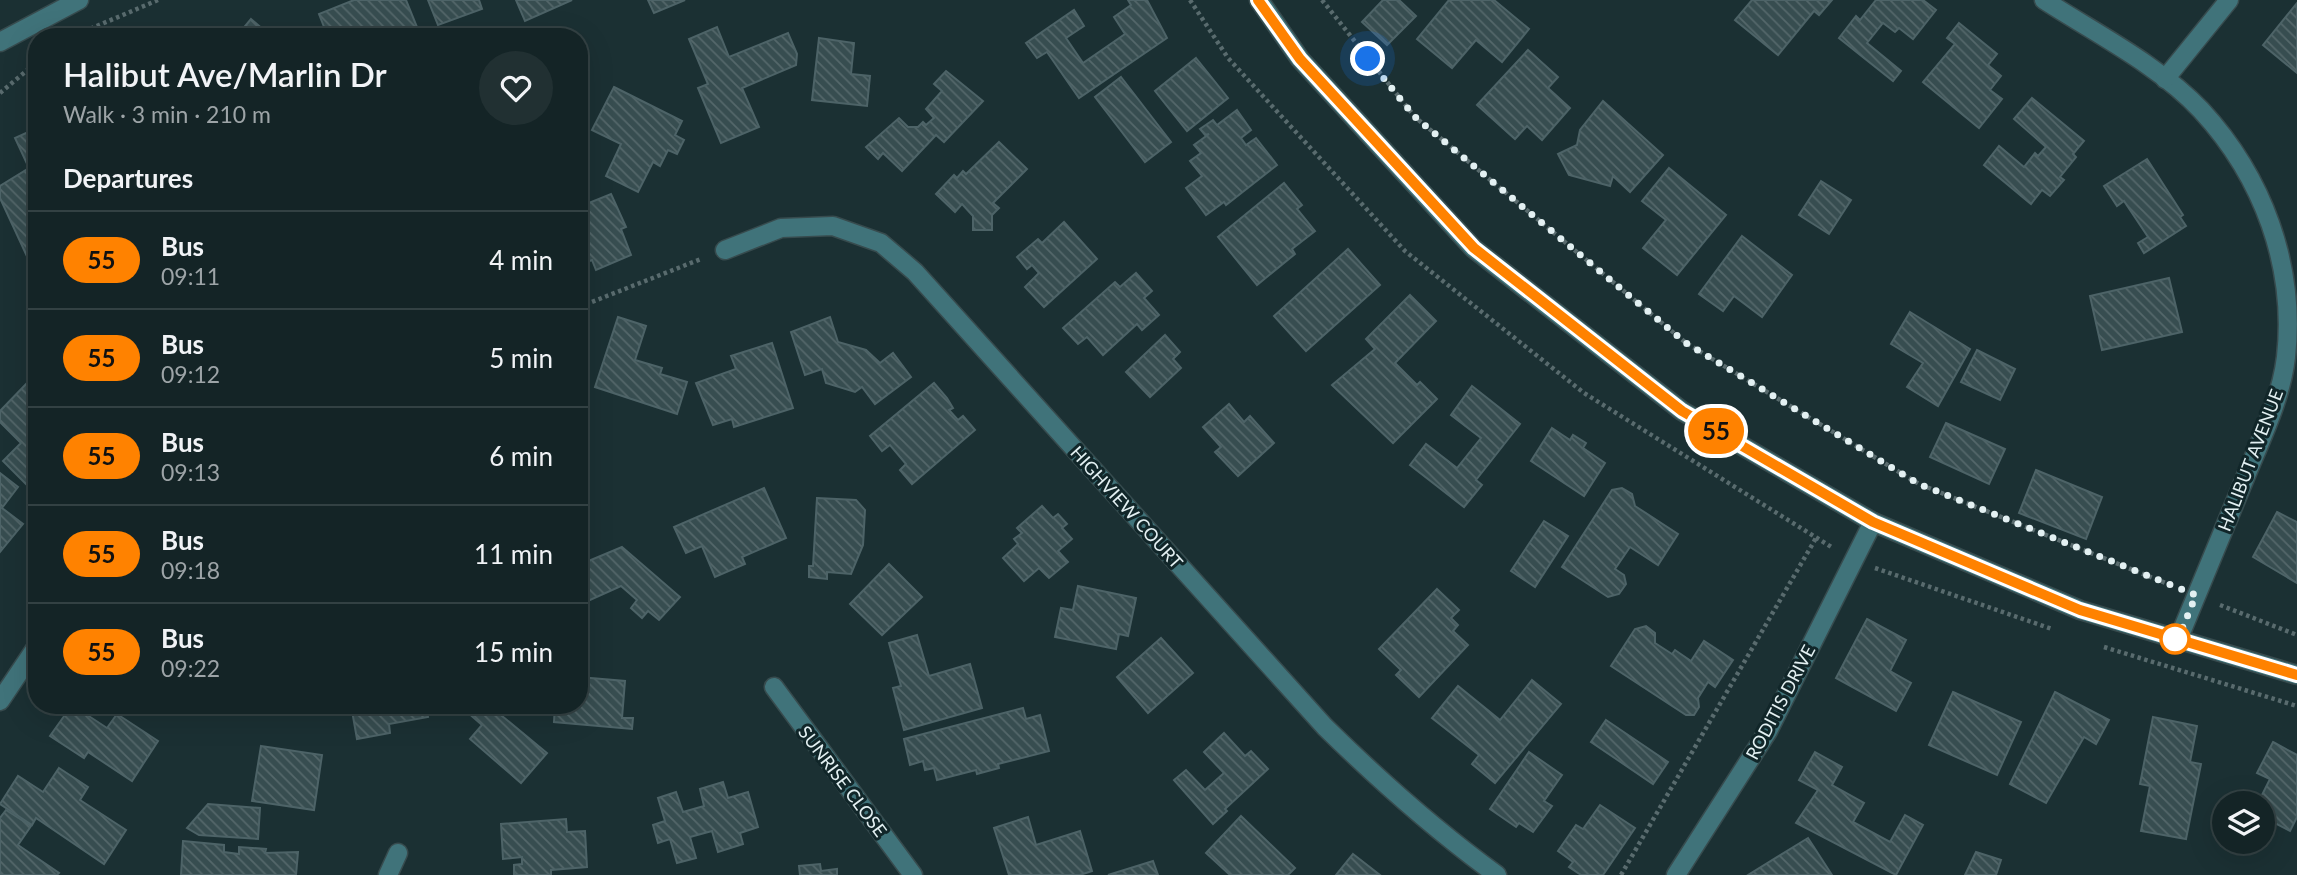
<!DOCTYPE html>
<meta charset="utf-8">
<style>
:root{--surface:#142426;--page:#213032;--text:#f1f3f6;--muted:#9da4a7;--line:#334143}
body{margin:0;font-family:Lato,sans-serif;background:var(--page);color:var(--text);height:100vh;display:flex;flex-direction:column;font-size:26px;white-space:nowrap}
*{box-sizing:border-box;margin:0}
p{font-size:23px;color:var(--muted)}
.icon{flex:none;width:38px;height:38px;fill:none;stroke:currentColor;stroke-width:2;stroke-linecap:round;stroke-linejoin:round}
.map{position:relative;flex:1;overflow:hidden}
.drawer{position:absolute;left:28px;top:28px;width:560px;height:686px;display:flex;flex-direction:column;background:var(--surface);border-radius:28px;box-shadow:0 7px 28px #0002,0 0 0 2px var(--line)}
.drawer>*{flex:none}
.badge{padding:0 14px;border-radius:23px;font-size:24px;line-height:46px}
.controls{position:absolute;left:2212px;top:791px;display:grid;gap:14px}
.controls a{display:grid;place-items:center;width:63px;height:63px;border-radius:50%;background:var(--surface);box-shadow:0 7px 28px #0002,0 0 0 2px var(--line);font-size:35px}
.you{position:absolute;width:35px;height:35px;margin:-18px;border:5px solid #fff;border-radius:50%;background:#1a73e8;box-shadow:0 0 0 10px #1a73e833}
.map>.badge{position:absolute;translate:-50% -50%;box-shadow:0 0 0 4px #fff}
h2{padding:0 35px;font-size:26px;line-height:63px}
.round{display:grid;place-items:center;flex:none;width:74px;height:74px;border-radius:37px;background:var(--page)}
.overview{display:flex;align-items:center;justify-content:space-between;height:119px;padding:0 35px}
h1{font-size:33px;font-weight:600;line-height:52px}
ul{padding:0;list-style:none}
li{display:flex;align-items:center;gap:21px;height:98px;padding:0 35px;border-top:2px solid var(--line)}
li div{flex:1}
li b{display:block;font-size:26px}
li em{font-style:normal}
li .badge{min-width:77px;font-weight:700;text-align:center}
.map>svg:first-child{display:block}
.building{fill:url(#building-back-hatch);stroke:#4d6367;stroke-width:2}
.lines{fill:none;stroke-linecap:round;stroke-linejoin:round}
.minor-casing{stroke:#374b4e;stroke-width:21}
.tertiary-casing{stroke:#374b4e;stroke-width:21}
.path{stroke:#596b6e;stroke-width:4.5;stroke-dasharray:3.5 3.5;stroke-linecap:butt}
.minor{stroke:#40737a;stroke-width:18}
.tertiary{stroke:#40737a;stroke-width:18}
.line-casing{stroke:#fff;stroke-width:16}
.line{stroke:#ff8200;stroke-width:10}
.walk{stroke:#e3f0f2;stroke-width:7;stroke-dasharray:0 12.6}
.stop-dot{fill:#fff;stroke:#ff8200;stroke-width:3.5}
.labels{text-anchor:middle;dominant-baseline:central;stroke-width:6;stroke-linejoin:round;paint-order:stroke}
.street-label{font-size:18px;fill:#e3f0f2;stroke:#112629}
</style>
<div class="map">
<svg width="2297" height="875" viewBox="0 0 2297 875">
<defs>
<pattern id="building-back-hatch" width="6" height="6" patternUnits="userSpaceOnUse" patternTransform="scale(1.75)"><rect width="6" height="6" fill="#374d50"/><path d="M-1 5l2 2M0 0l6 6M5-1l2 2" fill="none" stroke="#54676a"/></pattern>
</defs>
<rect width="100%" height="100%" fill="#1b3033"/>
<!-- building -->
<g class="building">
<path d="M354 0H406L421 37H328L319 14Z"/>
<path d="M428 0H479L482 9 438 25Z"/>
<path d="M516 0H572L525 21Z"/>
<path d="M648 0H685L654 13Z"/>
<path d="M1128 0H1147L1167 38 1079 98 1047 52 1037 58 1026 43 1074 10 1084 26 1066 38 1083 63 1125 34 1114 17 1131 5Z"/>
<path d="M1383 0H1399L1416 16 1387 45 1362 22Z"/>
<path d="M1449 0H1494L1529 29 1502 62 1476 40 1452 68 1417 39Z"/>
<path d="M1752 0H1832L1819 15 1814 11 1778 55 1735 20Z"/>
<path d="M1876 0H1923L1936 10 1913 39 1899 28 1895 32 1883 23 1867 43 1901 71 1893 81 1839 38 1856 16 1860 20Z"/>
<path d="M2297 3V73L2263 45Z"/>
<path d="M251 19 272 37H236Z"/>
<path d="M1959 23 1997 54 1988 65 2001 76 1990 90 2002 99 1979 128 1923 82 1955 44 1947 38Z"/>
<path d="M717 27 729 57 788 33 797 54 796 65 742 88 759 127 721 143 698 88 708 84 689 39Z"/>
<path d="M819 38 854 43 851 74 870 76 867 106 812 100Z"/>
<path d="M1528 50 1558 77 1548 88 1570 108 1542 140 1527 126 1515 139 1477 105Z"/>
<path d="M1196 58 1228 98 1187 131 1155 91Z"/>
<path d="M946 71 983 101 944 142 936 135 902 171 883 153 878 159 866 147 899 118 908 127H918L923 122 926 125 934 118 926 109 942 91 934 84Z"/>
<path d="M1121 77 1171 142 1145 162 1095 97Z"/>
<path d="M614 87 682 121 675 135 684 140 677 154 668 150 660 166 653 162 638 192 606 176 621 144 592 130Z"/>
<path d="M2032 98 2084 141 2073 154 2076 157 2060 177 2064 180 2050 196 2042 190 2031 204 1984 165 1999 146 2024 167 2035 153 2038 156 2046 147 2014 119Z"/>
<path d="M1603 101 1663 155 1630 192 1613 176 1610 186 1569 175 1558 154 1577 145 1580 130Z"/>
<path d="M1237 110 1251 130 1241 138 1246 145 1256 138 1277 165 1226 205 1224 202 1206 215 1186 188 1202 176 1190 161 1201 153 1194 145 1209 134 1205 135 1200 129 1213 120 1217 125Z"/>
<path d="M37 128V263L31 265 0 198V186L29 168 15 138Z"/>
<path d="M999 142 1027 169 993 203 999 208 992 215V230H973V216L962 204 955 212 936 194 954 175 957 178 963 171 966 174Z"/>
<path d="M2147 159 2183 215 2180 217 2186 226 2144 253 2138 243 2148 237 2124 201 2117 206 2104 186Z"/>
<path d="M1669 168 1726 215 1677 275 1643 248 1666 220 1642 201Z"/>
<path d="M1821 181 1851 200 1829 234 1799 215Z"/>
<path d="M1284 183 1302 205 1297 209 1315 231 1292 249 1295 254 1257 285 1218 237Z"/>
<path d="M611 194 626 227 621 229 631 255 596 270 592 260 579 265V207Z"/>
<path d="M1064 222 1097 259 1044 307 1025 287 1039 273 1032 265 1027 269 1017 257 1038 239 1042 243Z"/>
<path d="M1742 236 1792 275 1762 317 1734 296 1723 311 1699 294Z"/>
<path d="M1348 249 1380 285 1306 351 1274 316Z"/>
<path d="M1136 273 1152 291 1144 298 1159 315 1142 330 1137 324 1103 355 1087 337 1078 344 1063 328 1115 282 1120 287Z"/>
<path d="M2169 278 2182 332 2102 350 2090 296Z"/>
<path d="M1410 295 1436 321 1395 363 1417 385 1420 382 1437 399 1393 443 1332 385 1375 349 1366 339Z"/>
<path d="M1910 312 1970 349 1938 406 1907 387 1923 363 1891 344Z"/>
<path d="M618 317 646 326 635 360 662 368 660 374 687 382 677 414 595 387Z"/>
<path d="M830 317 838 342 866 350 880 363 893 353 911 377 875 404 862 387 855 392 826 383 822 369 805 375 791 332Z"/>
<path d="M1165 335 1180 352 1173 359 1181 368 1150 397 1126 372Z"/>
<path d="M772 343 793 408 734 427 732 419 713 425 696 383 736 369 731 356Z"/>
<path d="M1977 350 2015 369 2000 400 1961 382Z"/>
<path d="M29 381 37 389V473L26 484 3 461 21 443 0 422V411Z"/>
<path d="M934 383 947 398 953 408 949 410 958 420 963 416 975 430 912 484 900 470 906 464 890 445 882 451 870 436Z"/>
<path d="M1472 386 1520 424 1476 480 1482 485 1464 507 1410 465 1426 444 1457 468 1481 438 1451 415Z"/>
<path d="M1229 404 1244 422 1250 416 1274 443 1238 476 1215 452 1221 447 1203 427Z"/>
<path d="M1946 423 2005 449 1989 484 1930 457Z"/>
<path d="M1552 428 1570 440 1573 435 1586 443 1583 448 1605 463 1584 496 1531 461Z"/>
<path d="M2036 470 2102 497 2086 539 2019 513Z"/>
<path d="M0 473 18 487 2 508 23 524 0 552Z"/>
<path d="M764 488 786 538 742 557 745 564 715 577 702 546 686 553 674 527Z"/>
<path d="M1622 488 1632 494 1635 506 1678 534 1658 565 1630 547 1615 569 1624 575 1626 584 1619 594 1608 597 1562 567 1612 490Z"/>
<path d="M817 498 856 500 865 510 863 545 851 574 827 572V579L809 577V566H813Z"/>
<path d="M1042 506 1053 518 1058 514 1067 524 1062 528 1072 539 1058 551 1068 562 1049 578 1039 568 1024 581 1003 558 1018 544 1014 539 1022 533 1017 528Z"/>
<path d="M2277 512 2297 522V583L2253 557Z"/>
<path d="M1544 521 1568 536 1535 587 1511 571Z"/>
<path d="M622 547 680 597 659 620 648 611 642 618 631 608 637 600 621 586 579 605V565Z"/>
<path d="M889 564 922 597 882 635 850 604Z"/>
<path d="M1078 586 1136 598 1128 636 1119 634 1116 649 1055 637 1061 608 1073 610Z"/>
<path d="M1437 589 1459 610 1451 618 1458 625 1453 631 1468 645 1419 697 1396 675 1401 670 1379 649Z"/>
<path d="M1867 619 1906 640 1890 671 1911 683 1896 711 1836 678Z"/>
<path d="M1646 626 1655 633V643L1672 654 1675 650 1691 661 1704 641 1733 660 1715 687 1708 682 1698 698 1699 707 1694 715H1686L1611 666 1635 629Z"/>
<path d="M917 635 929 676 970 664 982 708 904 730 893 688 901 686 889 643Z"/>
<path d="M1161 638 1193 673 1148 713 1117 677Z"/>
<path d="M579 677 625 681 622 718H633L632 729 554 722 555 705H579Z"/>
<path d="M1532 680 1561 704 1495 783 1472 764 1479 755 1432 718 1458 686 1500 720Z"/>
<path d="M1953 692 2021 722 1997 775 1929 745Z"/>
<path d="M2055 692 2109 720 2096 744 2084 737 2046 803 2010 784Z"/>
<path d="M72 705 107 728 117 714 158 741 132 781 88 752 84 758 50 736Z"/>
<path d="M351 705H426L428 717 389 724 390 733 357 739Z"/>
<path d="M459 705H501L496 711 547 753 521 783 470 739 482 725Z"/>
<path d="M1023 708 1026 719 1040 715 1049 751 998 764 999 768 977 774 976 770 937 780 934 768 925 770 923 761 910 765 904 739Z"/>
<path d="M2153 717 2197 726 2190 762 2201 764 2186 839 2141 831 2150 786 2140 784Z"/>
<path d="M1606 720 1668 762 1653 784 1591 742Z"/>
<path d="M1224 733 1245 756 1251 751 1268 769 1225 809 1227 811 1213 824 1174 780 1186 770 1205 790 1224 773 1204 752Z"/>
<path d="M2273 742 2297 755V817L2290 831 2263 817V803H2258L2270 779 2257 773Z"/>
<path d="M261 746 322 755 314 810 252 801Z"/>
<path d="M1529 752 1562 775 1544 801 1552 806 1533 832 1519 823 1516 827 1490 809Z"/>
<path d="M1815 752 1842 767 1832 785 1864 803 1853 822 1890 842 1905 815 1923 825 1896 875 1796 823 1818 790 1799 780Z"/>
<path d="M59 768 88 787 80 800 126 830 104 864 36 818 32 825 0 804 18 776 43 792Z"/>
<path d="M723 782 728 798 748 792 758 827 740 833 743 844 718 852 712 831 690 837 696 858 677 863 670 839 658 843 653 825 665 821 658 798 676 792 683 812 704 806 700 789Z"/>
<path d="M208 804 260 808 258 839 199 835 187 828Z"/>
<path d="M1600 805 1635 828 1603 875H1581L1569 867 1573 862 1558 851 1576 825 1583 829Z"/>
<path d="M6 810 31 826 18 845 59 873 57 875H0V818Z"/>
<path d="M1241 816 1295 868 1288 875H1230L1206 853Z"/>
<path d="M1028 817 1036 845 1080 831 1092 871 1080 875H1009L994 828Z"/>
<path d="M566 819 567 832 585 831 587 867 551 870V875H514V865L522 864V857L503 859 501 824Z"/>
<path d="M1808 838 1832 875H1748Z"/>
<path d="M183 841 224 845V852L239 854V847L266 849 265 853 298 852 296 875H181Z"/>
<path d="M1976 852 2001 860 1996 875H1965Z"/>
<path d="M1353 854 1380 875H1336Z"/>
<path d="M1153 861 1158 875H1108Z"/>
<path d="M820 864 821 871 837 869V875H800L799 866Z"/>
</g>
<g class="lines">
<defs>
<g id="minor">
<path d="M2044 0C2095 33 2160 66 2201 110 2263 177 2296 266 2286 357 2281 399 2261 439 2245 478 2223 532 2200 586 2178 640"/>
<path d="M0 42 79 0"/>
<path d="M2165 79 2229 0"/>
<path d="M725 250 781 228 833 226 881 243 915 272 1325 727C1380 781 1435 830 1497 875"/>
<path d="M774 687 913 875"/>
<path d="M0 701 37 646"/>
<path d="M388 875 398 853"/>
<path d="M1676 875 1768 731 1873 522"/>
</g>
<path id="tertiary" d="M1259 0 1300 59 1473 248 1682 411 1873 522 2080 610 2297 675"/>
</defs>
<!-- minor casing -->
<use href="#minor" class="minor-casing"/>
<!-- tertiary casing -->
<use href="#tertiary" class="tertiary-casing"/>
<!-- path -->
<g class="path">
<path d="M1190 0 1228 58 1405 251 1584 393 1833 548"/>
<path d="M1322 0 1415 117 1686 343 1919 484 2173 586"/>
<path d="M71 37 158 0"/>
<path d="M0 93 37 62"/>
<path d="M579 307 701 259"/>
<path d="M1875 568 2052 629"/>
<path d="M2220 605 2297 635"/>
<path d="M2104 647 2297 706"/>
<path d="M1621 875 1816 538"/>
</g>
<!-- minor -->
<use href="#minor" class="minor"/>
<!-- tertiary -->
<use href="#tertiary" class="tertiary"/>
</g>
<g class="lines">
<defs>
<path id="line" d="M1258 0 1300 59 1474 248 1682 411 1873 522 2080 610 2297 675"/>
</defs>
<!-- line casing -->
<use href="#line" class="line-casing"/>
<!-- line -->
<use href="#line" class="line"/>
<!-- walk -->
<path class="walk" d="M1368 59 1415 117 1686 343 1919 484 2196 595 2178 639H2175"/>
</g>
<!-- markers -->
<circle class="stop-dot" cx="2175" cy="639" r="14"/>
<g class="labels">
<!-- street labels -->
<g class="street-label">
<text transform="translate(2250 460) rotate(-69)">HALIBUT AVENUE</text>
<text transform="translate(1127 507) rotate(48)">HIGHVIEW COURT</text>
<text transform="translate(1780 702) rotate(-62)">RODITIS DRIVE</text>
<text transform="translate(843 781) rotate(53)">SUNRISE CLOSE</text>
</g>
</g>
</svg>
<div class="controls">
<a><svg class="icon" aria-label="layers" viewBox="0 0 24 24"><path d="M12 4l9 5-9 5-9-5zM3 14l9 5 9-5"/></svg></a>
</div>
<div class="you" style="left:1368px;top:59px"></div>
<b class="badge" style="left:1716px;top:431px;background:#ff8200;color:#111">55</b>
<section class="drawer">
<div class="overview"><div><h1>Halibut Ave/Marlin Dr</h1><p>Walk · 3 min · 210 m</p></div><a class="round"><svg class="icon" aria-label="heart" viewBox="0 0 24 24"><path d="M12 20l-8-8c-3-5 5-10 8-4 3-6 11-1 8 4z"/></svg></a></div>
<h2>Departures</h2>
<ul>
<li><span class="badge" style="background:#ff8200;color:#111">55</span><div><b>Bus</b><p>09:11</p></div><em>4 min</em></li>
<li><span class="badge" style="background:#ff8200;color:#111">55</span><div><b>Bus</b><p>09:12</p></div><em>5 min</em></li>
<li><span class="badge" style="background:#ff8200;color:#111">55</span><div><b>Bus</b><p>09:13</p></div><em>6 min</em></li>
<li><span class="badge" style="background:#ff8200;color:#111">55</span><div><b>Bus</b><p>09:18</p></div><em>11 min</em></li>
<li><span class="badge" style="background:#ff8200;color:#111">55</span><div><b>Bus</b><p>09:22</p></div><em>15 min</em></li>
</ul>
</section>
</div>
